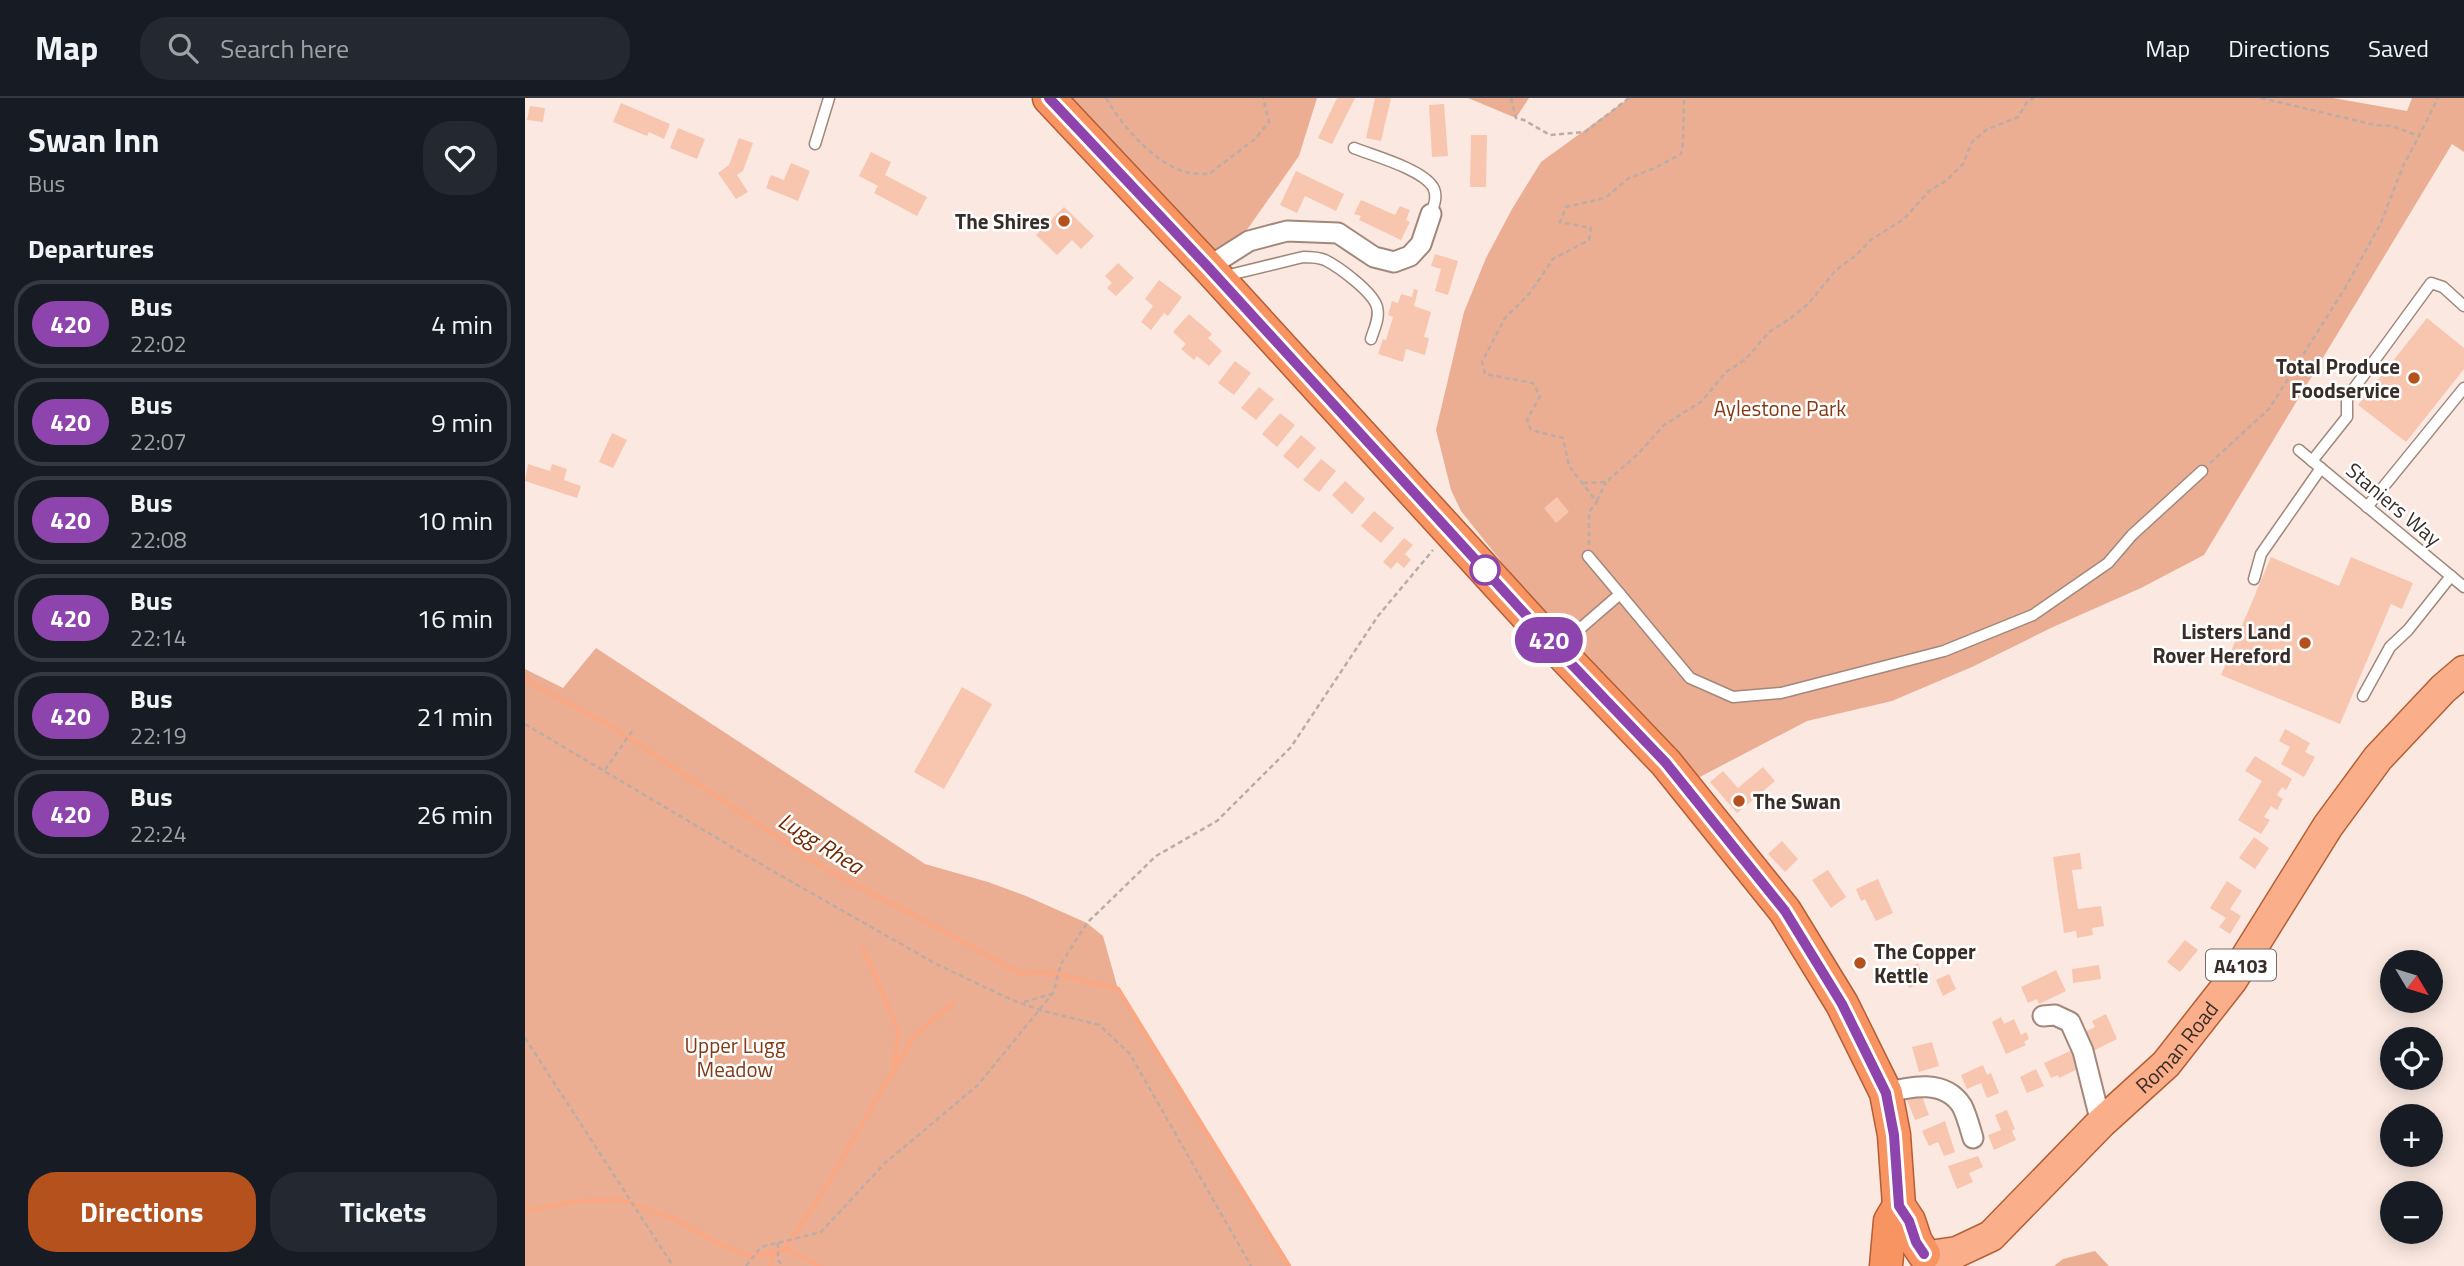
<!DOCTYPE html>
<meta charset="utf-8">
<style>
:root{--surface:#171b24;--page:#242831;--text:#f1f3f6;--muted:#9ea1a6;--line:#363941;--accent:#b5511d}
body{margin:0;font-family:"Titillium Web",sans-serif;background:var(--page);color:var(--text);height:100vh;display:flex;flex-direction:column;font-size:26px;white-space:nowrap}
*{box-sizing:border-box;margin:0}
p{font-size:23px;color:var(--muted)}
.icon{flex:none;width:38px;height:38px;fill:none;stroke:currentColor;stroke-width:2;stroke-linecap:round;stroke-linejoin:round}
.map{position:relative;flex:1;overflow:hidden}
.drawer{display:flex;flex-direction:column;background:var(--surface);width:525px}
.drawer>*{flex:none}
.badge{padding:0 14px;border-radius:23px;font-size:24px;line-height:46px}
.needle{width:46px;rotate:128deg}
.fabs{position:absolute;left:1855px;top:852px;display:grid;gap:14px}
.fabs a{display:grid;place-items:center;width:63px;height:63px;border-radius:50%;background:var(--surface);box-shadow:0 4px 18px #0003;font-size:35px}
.map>.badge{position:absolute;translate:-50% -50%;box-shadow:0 0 0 4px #fff}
h2{padding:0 28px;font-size:26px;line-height:63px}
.round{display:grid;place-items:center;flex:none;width:74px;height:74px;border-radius:28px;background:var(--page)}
.summary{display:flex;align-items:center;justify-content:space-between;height:119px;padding:0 28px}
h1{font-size:33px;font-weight:700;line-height:52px}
.primary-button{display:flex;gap:14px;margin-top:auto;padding:14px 28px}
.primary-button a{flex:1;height:80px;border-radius:28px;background:var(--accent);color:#fff;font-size:28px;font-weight:700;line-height:80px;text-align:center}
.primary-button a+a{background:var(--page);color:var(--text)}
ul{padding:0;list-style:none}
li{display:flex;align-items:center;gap:21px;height:88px;margin:0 14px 10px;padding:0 14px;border:4px solid var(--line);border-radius:28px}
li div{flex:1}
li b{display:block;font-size:26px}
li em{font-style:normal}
li .badge{min-width:77px;font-weight:700;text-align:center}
header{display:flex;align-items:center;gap:42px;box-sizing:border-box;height:98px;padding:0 35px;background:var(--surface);border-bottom:2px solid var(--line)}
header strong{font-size:33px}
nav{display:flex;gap:38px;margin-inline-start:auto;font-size:24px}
.search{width:490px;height:63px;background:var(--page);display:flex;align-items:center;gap:18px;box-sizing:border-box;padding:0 24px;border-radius:28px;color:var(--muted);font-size:26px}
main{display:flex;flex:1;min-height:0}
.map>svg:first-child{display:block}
.green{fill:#ebae93}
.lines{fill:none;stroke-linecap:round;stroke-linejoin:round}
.stream{stroke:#faa783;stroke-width:4.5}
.building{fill:#f8c5af}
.service-casing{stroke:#a2877b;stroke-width:13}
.minor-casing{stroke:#a2877b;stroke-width:23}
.primary-casing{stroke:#b45e34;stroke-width:33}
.trunk-casing{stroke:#b45e34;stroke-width:35}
.path{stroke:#bcaca5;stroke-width:2.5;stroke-dasharray:5 3.5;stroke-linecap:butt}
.service{stroke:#fff;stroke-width:10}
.minor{stroke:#fff;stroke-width:19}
.primary{stroke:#faae89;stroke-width:30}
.trunk{stroke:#f89362;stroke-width:32}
.line-casing{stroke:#fff;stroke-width:16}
.line{stroke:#8e44ad;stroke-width:10}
.poi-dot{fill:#b5511d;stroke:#fff;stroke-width:2.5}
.stop-dot{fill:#fff;stroke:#8e44ad;stroke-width:3.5}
.labels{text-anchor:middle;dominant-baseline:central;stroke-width:5;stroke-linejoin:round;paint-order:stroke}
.shield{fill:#fff;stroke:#746c68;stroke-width:2}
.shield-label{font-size:19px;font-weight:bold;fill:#392d28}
.poi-label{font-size:21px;font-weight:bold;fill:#392d28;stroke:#fff;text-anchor:end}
.park-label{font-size:21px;fill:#833a14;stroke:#fff}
.street-label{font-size:21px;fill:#392d28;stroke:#fff}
.water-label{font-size:23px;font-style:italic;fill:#702900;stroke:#fff}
</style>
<header>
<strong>Map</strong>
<div class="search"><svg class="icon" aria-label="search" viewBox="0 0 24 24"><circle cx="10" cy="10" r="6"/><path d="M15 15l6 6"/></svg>Search here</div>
<nav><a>Map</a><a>Directions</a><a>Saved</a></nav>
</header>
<main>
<section class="drawer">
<div class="summary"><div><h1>Swan Inn</h1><p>Bus</p></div><a class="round"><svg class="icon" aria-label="heart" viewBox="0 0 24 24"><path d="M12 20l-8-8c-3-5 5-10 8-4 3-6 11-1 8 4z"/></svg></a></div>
<h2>Departures</h2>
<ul>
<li><span class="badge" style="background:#8e44ad;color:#fff">420</span><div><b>Bus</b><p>22:02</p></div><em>4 min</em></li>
<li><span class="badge" style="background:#8e44ad;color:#fff">420</span><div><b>Bus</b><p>22:07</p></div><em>9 min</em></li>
<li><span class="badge" style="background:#8e44ad;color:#fff">420</span><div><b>Bus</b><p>22:08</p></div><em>10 min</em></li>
<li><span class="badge" style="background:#8e44ad;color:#fff">420</span><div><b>Bus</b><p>22:14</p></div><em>16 min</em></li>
<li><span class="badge" style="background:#8e44ad;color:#fff">420</span><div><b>Bus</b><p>22:19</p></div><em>21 min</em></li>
<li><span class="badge" style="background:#8e44ad;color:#fff">420</span><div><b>Bus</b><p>22:24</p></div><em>26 min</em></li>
</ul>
<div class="primary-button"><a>Directions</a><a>Tickets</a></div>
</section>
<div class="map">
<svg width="1939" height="1168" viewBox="0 0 1939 1168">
<rect width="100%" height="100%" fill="#fbe9e1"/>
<!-- green -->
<g class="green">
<path d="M537 0H792L774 58 719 136 687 160Z"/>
<path d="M943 0H1004L991 20Z"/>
<path d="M1104 0H1808L1882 13 1887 0H1939V54L1927 46 1679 457 1616 490 1528 529 1447 569 1367 603 1282 623 1169 682 987 477 936 413 926 392 911 332 939 214 961 160 987 111 1016 64Z"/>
<path d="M71 550 400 766 463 784 501 798 562 825 578 838 593 891 764 1168H0V571L38 590Z"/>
<path d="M1570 1153 1584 1168H1529L1538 1161Z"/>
</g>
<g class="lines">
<!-- stream -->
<g class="stream">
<path d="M0 582 88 629 302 772 402 824 494 875 523 874 593 891 764 1168"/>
<path d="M338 850 374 934 368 971"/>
<path d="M0 1113 53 1103 98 1102 152 1122 196 1147 228 1159 260 1151 295 1168"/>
<path d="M260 1151 299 1092 356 993 390 937 428 905"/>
<path d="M246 1168 247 1156"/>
</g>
</g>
<!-- building -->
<g class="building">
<path d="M812 0H830L807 46 793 40Z"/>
<path d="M850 0H866L856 43 841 40Z"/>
<path d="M96 5 145 26 139 41 124 34 122 38 88 24Z"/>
<path d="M919 6 923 58 907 59 904 7Z"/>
<path d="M5 8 20 10 18 24 2 22Z"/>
<path d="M153 30 180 41 172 61 145 50Z"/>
<path d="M946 37H962L961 89H945Z"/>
<path d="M214 40 228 45 218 73 212 77 223 94 211 101 193 75 204 67Z"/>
<path d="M346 54 366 64 360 77 402 99 392 118 349 95 353 88 334 78Z"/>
<path d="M266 65 285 73 273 103 241 90 246 77 259 82Z"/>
<path d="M771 73 819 96 811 113 780 98 772 115 755 107Z"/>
<path d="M836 102 870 117 875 108 885 112 881 122 885 124 876 142 834 122 836 118 829 116Z"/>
<path d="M539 109 569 138 556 151 547 142 532 157 511 137Z"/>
<path d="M910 156 933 163 923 197 910 193 916 171 906 168Z"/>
<path d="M593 165 609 180 591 198 582 190 587 185 580 178Z"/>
<path d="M634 182 657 199 643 218 639 215 626 232 616 224 628 208 620 201Z"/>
<path d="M889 191 893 192 889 208 906 214 899 239 904 240 900 257 881 251 878 264 853 256 858 241 861 242 868 219 863 217 867 203 873 205 876 196 887 199Z"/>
<path d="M664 216 687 236 683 240 697 253 684 268 672 258 669 262 656 251 661 246 648 234Z"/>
<path d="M1902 220 1939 250V271L1881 344 1833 307Z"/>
<path d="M710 263 726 275 709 297 693 285Z"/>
<path d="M734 289 749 301 731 322 716 310Z"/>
<path d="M755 315 770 327 752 349 737 336Z"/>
<path d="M87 335 102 342 88 370 74 364Z"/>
<path d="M776 337 791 350 773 371 758 358Z"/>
<path d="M796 361 811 373 794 394 778 382Z"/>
<path d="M3 366 25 373 27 366 42 371 39 382 56 388 52 400 0 383Z"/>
<path d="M820 383 840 401 827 416 807 397Z"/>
<path d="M1032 399 1044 414 1031 425 1019 410Z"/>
<path d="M849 413 869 430 856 445 836 428Z"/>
<path d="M879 440 888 447 880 456 886 462 879 470 872 464 866 471 858 464Z"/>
<path d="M1746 459 1814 488 1826 459 1888 485 1877 511 1866 506 1815 626 1696 577Z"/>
<path d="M437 589 467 606 419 691 389 674Z"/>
<path d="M1760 631 1785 645 1780 654 1790 659 1779 679 1756 666 1765 649 1754 643Z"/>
<path d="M1730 658 1767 681 1761 692 1757 689 1752 697 1758 701 1752 712 1746 708 1739 719 1745 722 1736 736 1713 722 1737 683 1720 673Z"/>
<path d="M1238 669 1250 683 1212 715 1185 684 1198 673 1213 690Z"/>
<path d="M1729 739 1744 750 1730 771 1714 760Z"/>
<path d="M1257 743 1273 761 1260 774 1243 756Z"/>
<path d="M1555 755 1557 771 1547 772 1553 811 1576 808 1579 828 1567 830 1568 837 1552 840 1551 833 1539 835 1528 759Z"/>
<path d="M1303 772 1321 799 1306 810 1287 782Z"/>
<path d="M1353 781 1368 815 1351 823 1340 801 1336 803 1331 791Z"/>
<path d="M1702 783 1717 793 1705 811 1716 818 1705 836 1694 829 1701 820 1685 810Z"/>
<path d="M1660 842 1673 852 1655 874 1642 864Z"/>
<path d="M1393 865 1396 874 1402 871 1406 881 1384 890 1377 873Z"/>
<path d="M1574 867 1576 881 1548 885 1547 871Z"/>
<path d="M1531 872 1541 893 1514 906 1512 901 1503 905 1496 889Z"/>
<path d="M1424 876 1431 891 1418 898 1411 882Z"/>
<path d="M1581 916 1592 941 1568 953 1560 934 1570 929 1567 923Z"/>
<path d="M1476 919 1479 926 1489 921 1496 937 1501 934 1504 941 1499 944 1501 947 1481 956 1467 924Z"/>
<path d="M1407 944 1414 968 1394 974 1387 949Z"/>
<path d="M1547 952 1555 970 1534 980 1533 977 1526 980 1519 965Z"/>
<path d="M1458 967 1462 977 1466 975 1474 995 1462 1000 1456 985 1442 991 1436 977Z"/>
<path d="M1511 971 1519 988 1502 995 1495 979Z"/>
<path d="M1396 996 1404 1017 1390 1022 1382 1002Z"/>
<path d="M1482 1012 1490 1031 1487 1033 1491 1042 1469 1052 1463 1037 1476 1032 1470 1017Z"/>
<path d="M1420 1023 1430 1054 1419 1058 1413 1044 1404 1048 1397 1033Z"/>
<path d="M1453 1058 1458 1069 1444 1075 1448 1084 1432 1091 1423 1068Z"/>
</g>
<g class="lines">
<defs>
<g id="service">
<path d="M290 46 304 0"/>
<path d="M829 50C849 58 897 71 908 89 913 98 909 107 906 116"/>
<path d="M700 178 778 159C786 159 793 159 800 162 814 169 848 194 852 209 855 220 849 231 846 241"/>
<path d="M1774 352 1939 489"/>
<path d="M1787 363 1822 319V300L1906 185 1918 189 1939 208"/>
<path d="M1842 409 1939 290"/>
<path d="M1063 458 1095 496"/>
<path d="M1729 481 1736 456 1796 370"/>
<path d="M1035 548 1095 496 1165 580 1208 599 1256 595 1419 553 1508 517 1583 465 1607 437 1677 373"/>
<path d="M1838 598 1865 549 1883 532 1926 478"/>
</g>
<g id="minor">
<path d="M683 169 724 143 762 133 813 135 849 159 869 164 885 158 896 146 906 116"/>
<path d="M1518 918 1530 917 1545 924 1558 953 1576 1025"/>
<path d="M1361 995C1386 988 1420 981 1437 1008 1442 1018 1445 1030 1448 1040"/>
</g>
<g id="primary">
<path id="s1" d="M1404 1158 1432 1154 1466 1138 1576 1025 1641 966 1707 882 1803 728 1853 660 1918 591 1939 573"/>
</g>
<g id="trunk">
<path d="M524 0 683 169 1032 551 1141 665 1260 813 1317 906 1361 995 1369 1037 1374 1108 1384 1123 1391 1144 1399 1156"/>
<path d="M1361 1168 1365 1123 1374 1108"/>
</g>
</defs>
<!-- service casing -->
<use href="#service" class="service-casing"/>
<!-- minor casing -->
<use href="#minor" class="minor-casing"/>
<!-- primary casing -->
<use href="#primary" class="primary-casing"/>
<!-- trunk casing -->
<use href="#trunk" class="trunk-casing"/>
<!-- path -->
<g class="path">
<path d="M581 0C597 28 629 65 661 74 668 76 677 76 684 76L730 41 744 24 738 0"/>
<path d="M986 0 991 20 999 22 1025 37 1060 34 1104 0"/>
<path d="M1736 0 1850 27 1867 28 1894 38 1913 0"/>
<path d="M1685 365 1744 311 1820 190 1856 125 1878 68 1894 38"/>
<path d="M1058 385 1081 384 1113 356 1139 327 1177 303 1201 274 1221 261 1244 234 1266 220 1284 205 1311 172 1330 158 1347 141 1379 121 1404 93 1422 82 1438 66 1447 44 1461 32 1493 19 1502 4 1509 0"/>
<path d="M1072 403 1081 384"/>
<path d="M1064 447V414L1072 404 1044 368 1038 340 1006 332 1002 322 1015 298 1008 285 960 276 957 264 980 220 1005 195 1028 161 1064 142 1066 130 1035 124 1041 109 1080 100 1104 80 1130 70 1156 56 1158 44 1159 0"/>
<path d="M0 626 239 768 411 866 487 902 515 912 574 927 605 956 726 1168"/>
<path d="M80 672 107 633"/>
<path d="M499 904 526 896"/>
<path d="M0 940 148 1168"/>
<path d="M253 1145V1162L258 1168"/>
<path d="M221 1168 236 1149 296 1134 360 1065 453 987 528 895 536 866 562 825 631 758 692 723 766 649 853 518 908 452"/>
</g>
<!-- service -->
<use href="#service" class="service"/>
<!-- minor -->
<use href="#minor" class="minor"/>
<!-- primary -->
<use href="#primary" class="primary"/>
<!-- trunk -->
<use href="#trunk" class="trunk"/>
</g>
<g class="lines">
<defs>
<path id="line" d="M524 0 683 169 1032 551 1141 665 1260 813 1317 906 1361 995 1369 1037 1374 1108 1384 1123 1391 1144 1399 1156"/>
</defs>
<!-- line casing -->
<use href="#line" class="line-casing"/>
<!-- line -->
<use href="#line" class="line"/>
</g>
<!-- markers -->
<g class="poi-dot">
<circle cx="539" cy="123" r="7"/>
<circle cx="1889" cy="280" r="7"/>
<circle cx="1780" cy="545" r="7"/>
<circle cx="1214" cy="703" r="7"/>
<circle cx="1335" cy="865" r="7"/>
</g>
<circle class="stop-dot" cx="960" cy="472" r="14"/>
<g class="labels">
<!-- shield labels -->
<rect class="shield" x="1681" y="851.5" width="70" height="31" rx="5"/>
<g class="shield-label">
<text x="1716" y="867">A4103</text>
</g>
<!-- poi labels -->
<g class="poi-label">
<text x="525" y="123">The Shires</text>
<text x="1875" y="268">Total Produce<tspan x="1875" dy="24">Foodservice</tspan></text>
<text x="1766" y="533">Listers Land<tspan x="1766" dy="24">Rover Hereford</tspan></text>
<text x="1228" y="703" text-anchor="start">The Swan</text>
<text x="1349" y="853" text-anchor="start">The Copper<tspan x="1349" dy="24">Kettle</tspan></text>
</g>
<!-- park labels -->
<g class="park-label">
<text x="1255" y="310">Aylestone Park</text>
<text x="210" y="947">Upper Lugg<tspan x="210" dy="24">Meadow</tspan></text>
</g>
<!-- street labels -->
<g class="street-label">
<text transform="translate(1869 406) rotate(40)">Staniers Way</text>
<text stroke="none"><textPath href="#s1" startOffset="331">Roman Road</textPath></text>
</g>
<!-- water labels -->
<g class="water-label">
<text transform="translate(296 745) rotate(32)">Lugg Rhea</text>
</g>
</g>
</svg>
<div class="fabs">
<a><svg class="needle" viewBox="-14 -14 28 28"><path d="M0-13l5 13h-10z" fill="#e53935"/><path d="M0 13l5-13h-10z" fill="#9ea1a6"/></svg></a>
<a><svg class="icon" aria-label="locate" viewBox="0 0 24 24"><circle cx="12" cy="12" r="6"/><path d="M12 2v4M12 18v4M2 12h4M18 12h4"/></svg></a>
<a>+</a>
<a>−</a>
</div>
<b class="badge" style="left:1024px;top:542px;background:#8e44ad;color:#fff">420</b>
</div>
</main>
